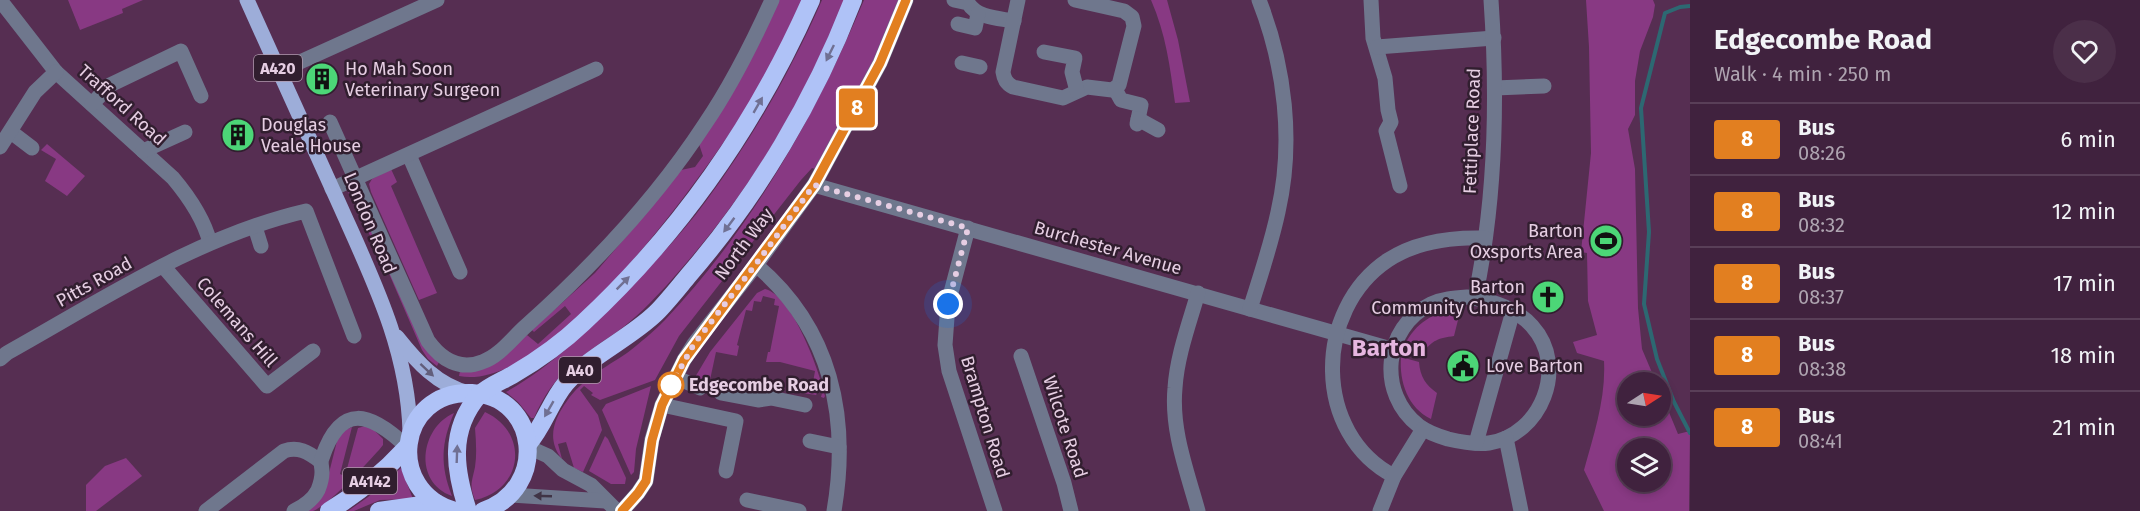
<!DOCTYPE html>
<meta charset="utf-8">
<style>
:root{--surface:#40223e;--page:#4b2f49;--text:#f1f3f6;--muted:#aea4b0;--line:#593f58}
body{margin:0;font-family:"Fira Sans",sans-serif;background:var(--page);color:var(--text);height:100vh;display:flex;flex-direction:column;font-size:22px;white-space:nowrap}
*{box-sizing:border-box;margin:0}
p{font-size:20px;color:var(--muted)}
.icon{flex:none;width:33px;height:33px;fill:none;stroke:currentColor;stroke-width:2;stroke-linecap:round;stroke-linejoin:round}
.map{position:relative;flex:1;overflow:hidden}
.details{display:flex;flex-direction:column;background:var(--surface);width:450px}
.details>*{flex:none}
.badge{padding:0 12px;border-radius:4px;font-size:21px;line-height:39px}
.needle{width:39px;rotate:78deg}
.fabs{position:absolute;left:1617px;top:372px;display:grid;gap:12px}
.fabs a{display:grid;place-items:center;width:54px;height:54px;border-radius:50%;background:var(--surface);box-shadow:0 3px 9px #0003,0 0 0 2px var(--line);font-size:30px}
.you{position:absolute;width:30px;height:30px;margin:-15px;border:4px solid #fff;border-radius:50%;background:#1a73e8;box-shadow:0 0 0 9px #1a73e833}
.map>.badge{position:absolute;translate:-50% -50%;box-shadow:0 0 0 3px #fff}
.round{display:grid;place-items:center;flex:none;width:63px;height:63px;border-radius:32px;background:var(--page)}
.headline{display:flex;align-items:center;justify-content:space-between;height:102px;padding:0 24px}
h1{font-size:28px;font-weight:700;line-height:45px}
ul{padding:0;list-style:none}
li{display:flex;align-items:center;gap:18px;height:72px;padding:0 24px;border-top:2px solid var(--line)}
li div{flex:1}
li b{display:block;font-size:22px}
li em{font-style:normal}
li .badge{min-width:66px;font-weight:700;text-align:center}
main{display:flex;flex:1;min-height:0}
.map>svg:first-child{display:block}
.green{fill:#883983;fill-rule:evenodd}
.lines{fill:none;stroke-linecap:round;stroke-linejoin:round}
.stream{stroke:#2d6872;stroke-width:4}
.minor{stroke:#6f778d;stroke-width:15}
.major{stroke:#9dadd9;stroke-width:15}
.highway{stroke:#afc2f7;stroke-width:18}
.oneway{fill:#707093}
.oneway2{fill:#625e7b}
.oneway3{fill:#403446}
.line-casing{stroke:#fff;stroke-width:14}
.line{stroke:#e27f20;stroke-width:9}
.walk{stroke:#e6cee3;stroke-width:6;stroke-dasharray:0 10.8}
.stop-dot{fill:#fff;stroke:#e27f20;stroke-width:3}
.labels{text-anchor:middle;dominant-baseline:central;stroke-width:5;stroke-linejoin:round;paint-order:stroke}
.shield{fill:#311e2f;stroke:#b099ad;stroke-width:1.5}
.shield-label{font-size:16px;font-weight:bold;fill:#e6cee3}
.poi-label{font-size:18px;fill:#e6cee3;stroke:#311e2f;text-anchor:start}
.street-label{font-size:18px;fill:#e6cee3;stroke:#311e2f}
.stop-label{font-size:18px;font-weight:bold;fill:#e6cee3;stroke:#311e2f;text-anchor:start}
.district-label{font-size:24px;font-weight:bold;fill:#e6b6e0;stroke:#311e2f}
</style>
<main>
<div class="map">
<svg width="1690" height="511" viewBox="0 0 1690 511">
<rect width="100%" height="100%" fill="#562e52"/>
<!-- green -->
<g class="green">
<path d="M68 0H143L122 9 123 13 80 30Z"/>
<path d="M778 0H803C794 21 786 43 775 62 732 138 556 396 459 376L460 371 527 335 538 344 571 314 565 306 534 332 532 330 595 273 648 211 681 170 695 167 703 156 699 144Z"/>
<path d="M822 0H845C826 43 807 86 783 127 750 184 711 236 667 285 652 301 636 318 618 331 579 358 554 372 534 418H531L518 402 506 392C552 366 587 331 624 293 653 264 682 234 706 201 752 139 791 71 822 0Z"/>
<path d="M864 0H900L861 88 815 169 812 168 801 180 679 336 655 380 600 400 591 395 593 393 584 386 580 390 598 415 602 430 583 472 574 468 566 442 558 444 562 459C546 439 554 419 567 401 583 378 605 368 627 353 640 343 654 331 665 320 751 229 816 115 864 0Z"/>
<path d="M1151 0H1167L1178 40 1190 102 1175 103C1170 67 1166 34 1151 0Z"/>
<path d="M1586 0H1653L1655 5 1653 17 1640 51 1635 81V115L1628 129 1635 169 1638 308 1642 349 1656 382H1628V416H1660L1661 393 1678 434 1690 431 1689 511H1604L1584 470C1594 434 1606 398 1604 361L1577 353 1573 342 1597 335 1588 301 1587 253 1581 252 1591 153 1589 47ZM1628 448H1660V482H1628Z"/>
<path d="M47 144 85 176 67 196 45 181 56 159 41 150Z"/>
<path d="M391 169 397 182 391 186 437 293 419 300 371 192 369 184 372 179Z"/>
<path d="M350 189H353L439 362 437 366 428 359 422 350 387 269 348 192Z"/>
<path d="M765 289C793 296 819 370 825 396L824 398 821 397 822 393 818 392 816 395 802 393 803 387 812 388 815 371 780 362H766L768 352H770L779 306 774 305 775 299 763 296 761 302 754 301 752 311 746 310 737 345 739 346 737 356 716 352 710 380 702 378 701 383 694 379 710 352 757 293Z"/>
<path d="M1458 308H1461L1454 336C1439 338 1432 340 1423 353L1404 346C1416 322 1433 313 1458 308Z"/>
<path d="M1401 357 1419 362C1420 377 1426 385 1437 393L1431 419C1408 408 1399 382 1401 357Z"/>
<path d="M651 386 636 449 634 472 631 475 602 410 606 404Z"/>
<path d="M485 412C530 433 523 490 475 500 469 485 472 482 475 467 477 454 476 441 475 428Z"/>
<path d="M454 413C441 443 440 465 452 496 413 482 420 428 454 413Z"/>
<path d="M369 425 383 439V445L379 450C367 463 328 506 313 511 312 511 304 511 303 511L328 477 339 433 352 427 340 474 345 476 358 428Z"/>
<path d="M605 436 608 439 626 478 625 484H611L589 471Z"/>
<path d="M126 458 142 476 96 511H86V485L105 466Z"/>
<path d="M401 468 413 499 380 500 354 511H348L368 497Z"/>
</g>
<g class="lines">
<!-- stream -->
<path class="stream" d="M1690 6 1680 7 1665 13 1641 108 1649 232 1644 304 1657 359 1674 402 1690 433"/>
<!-- minor -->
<g class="minor">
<path d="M0 0 56 72 173 178C189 197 204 219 210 243"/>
<path d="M954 0 968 3C977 18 998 18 1014 21"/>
<path d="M1018 0 1003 72C1004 79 1006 83 1013 87L1063 98 1087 87 1112 90 1119 85 1134 26 1132 17 1124 11 1075 0"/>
<path d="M1371 0 1373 38 1385 78 1388 110 1391 122 1386 131 1400 186"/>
<path d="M958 24 975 28 978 14"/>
<path d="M1377 47 1494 38"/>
<path d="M1044 52 1075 58 1072 72 1077 91"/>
<path d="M962 63 980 67"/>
<path d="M280 71 437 0"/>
<path d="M1495 88 1544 86"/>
<path d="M1115 89 1121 100 1141 105 1137 124"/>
<path d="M92 104 110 85 181 51 201 96"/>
<path d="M1138 119 1158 130"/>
<path d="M330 122 428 341C441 359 459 371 482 362 500 356 513 337 527 325 594 265 656 199 705 124 731 86 753 42 772 0"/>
<path d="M11 132 32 148"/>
<path d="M0 147 35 92 56 72"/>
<path d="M143 151 185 132"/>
<path d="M409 155 460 272"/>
<path d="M814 185 1391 349"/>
<path d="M332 189 596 69"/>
<path d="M255 227 261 246"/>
<path d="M968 228 948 304 945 345 949 371 995 511"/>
<path d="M756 265C831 328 850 417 834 511"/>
<path d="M163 266 267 386 313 351"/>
<path d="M1198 293C1189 324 1177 356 1175 388 1171 430 1187 471 1198 511"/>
<path d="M1467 297C1489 300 1516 308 1532 326 1569 367 1541 435 1489 443 1475 445 1461 442 1448 439 1438 436 1427 432 1419 426 1377 394 1383 327 1431 304 1442 299 1454 298 1467 297Z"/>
<path d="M1475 298C1496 200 1498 100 1491 0"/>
<path d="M1250 309C1260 277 1271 245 1278 212 1294 142 1285 66 1259 0"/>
<path d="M1021 356 1064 483 1071 511"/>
<path d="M0 359 7 353C102 300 198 236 306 211L354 336"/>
<path d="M675 377 700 388"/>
<path d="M721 393 758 400 771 398 805 405"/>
<path d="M662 405 736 421 726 471"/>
<path d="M1506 438 1521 511"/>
<path d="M810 441 839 447"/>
<path d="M1476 443 1513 311"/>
<path d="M528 447 548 456 563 470 591 485 617 511"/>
<path d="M1394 476C1313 434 1313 310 1388 260 1417 241 1451 237 1485 238"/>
<path d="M511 495 605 501"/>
<path d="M747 500 799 511"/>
<path d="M206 511 284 451C298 446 308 452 320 461"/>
<path d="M294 511C304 506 313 500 318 490 320 485 322 477 322 472 322 466 320 463 322 458 341 402 370 412 407 447"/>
<path d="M622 511 638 493 646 481 652 439 662 405 684 360 694 344 756 265 814 185 880 63 906 0"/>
<path d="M1380 511 1394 476 1423 429"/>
</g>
<!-- major -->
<g class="major">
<path d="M247 0C278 70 310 138 341 208 374 282 408 350 410 432"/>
<path d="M397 337C417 362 437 385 469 393"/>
</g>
<!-- highway -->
<g class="highway">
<path d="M528 444C544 426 550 402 566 383 591 355 629 339 656 313 667 302 678 288 688 276 758 195 815 99 853 0"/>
<path d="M329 511C357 494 385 471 407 447"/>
<path d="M379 511 436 503"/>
<path d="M455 511C385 492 396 390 472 393 539 396 549 489 483 511"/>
<path d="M468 511C455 471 448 431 479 395 488 386 502 381 514 374 538 360 562 343 583 323 681 232 757 122 811 0"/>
</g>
</g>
<!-- one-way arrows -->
<defs><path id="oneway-solid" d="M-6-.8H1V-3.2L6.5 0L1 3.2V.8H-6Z" transform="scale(1.5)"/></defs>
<g class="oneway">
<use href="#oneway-solid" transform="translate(830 53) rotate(116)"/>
<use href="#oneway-solid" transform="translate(758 105) rotate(-60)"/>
<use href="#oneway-solid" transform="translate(729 225) rotate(127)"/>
<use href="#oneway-solid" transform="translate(623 283) rotate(-45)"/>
<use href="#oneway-solid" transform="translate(549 409) rotate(120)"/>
<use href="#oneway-solid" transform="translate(457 454) rotate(-88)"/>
</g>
<use class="oneway2" href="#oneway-solid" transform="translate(427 370) rotate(43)"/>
<use class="oneway3" href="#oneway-solid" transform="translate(543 496) rotate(-178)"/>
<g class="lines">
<defs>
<path id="line" d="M622 511 638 493 646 481 652 440 662 405 684 360 814 185 880 63 906 0"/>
</defs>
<!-- line casing -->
<use href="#line" class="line-casing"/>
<!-- line -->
<use href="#line" class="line"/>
<!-- walk -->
<path class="walk" d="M671 385 694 344 756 264 814 185 968 228 948 304"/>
</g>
<!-- icons -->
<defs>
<symbol id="building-disc" viewBox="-11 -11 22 22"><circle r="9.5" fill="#4cd677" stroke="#311e2f"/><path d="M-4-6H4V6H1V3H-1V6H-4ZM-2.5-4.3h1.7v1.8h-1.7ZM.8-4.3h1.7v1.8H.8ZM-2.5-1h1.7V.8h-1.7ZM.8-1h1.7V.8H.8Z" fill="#111"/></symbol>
<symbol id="stadium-disc" viewBox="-11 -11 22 22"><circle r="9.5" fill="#4cd677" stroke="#311e2f"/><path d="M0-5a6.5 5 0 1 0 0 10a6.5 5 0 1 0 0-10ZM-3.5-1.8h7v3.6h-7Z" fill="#111"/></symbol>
<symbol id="church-disc" viewBox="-11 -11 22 22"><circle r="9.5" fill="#4cd677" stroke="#311e2f"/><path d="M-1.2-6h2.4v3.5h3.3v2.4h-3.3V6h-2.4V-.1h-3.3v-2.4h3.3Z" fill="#111"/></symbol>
<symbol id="civic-disc" viewBox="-11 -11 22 22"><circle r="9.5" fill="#4cd677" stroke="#311e2f"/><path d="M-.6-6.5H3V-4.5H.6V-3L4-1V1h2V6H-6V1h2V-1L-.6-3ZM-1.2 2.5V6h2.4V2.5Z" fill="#111"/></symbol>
</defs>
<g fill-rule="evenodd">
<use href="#building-disc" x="303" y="60" width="38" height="38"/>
<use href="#building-disc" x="219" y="116" width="38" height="38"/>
<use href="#stadium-disc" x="1587" y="222" width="38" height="38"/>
<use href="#church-disc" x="1529" y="278" width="38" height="38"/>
<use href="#civic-disc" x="1444" y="347" width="38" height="38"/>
</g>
<!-- markers -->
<circle class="stop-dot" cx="671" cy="385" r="12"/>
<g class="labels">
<!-- shield labels -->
<g class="shield">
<rect x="254" y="55" width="48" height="26" rx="4.5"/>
<rect x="559" y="357" width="42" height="26" rx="4.5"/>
<rect x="343" y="468" width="54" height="26" rx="4.5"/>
</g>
<g class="shield-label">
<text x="278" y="68">A420</text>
<text x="580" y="370">A40</text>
<text x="370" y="481">A4142</text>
</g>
<!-- poi labels -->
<g class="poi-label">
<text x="345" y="69">Ho Mah Soon<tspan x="345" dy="21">Veterinary Surgeon</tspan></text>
<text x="261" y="125">Douglas<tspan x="261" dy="21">Veale House</tspan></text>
<text x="1583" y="231" text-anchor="end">Barton<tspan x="1583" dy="21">Oxsports Area</tspan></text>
<text x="1525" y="287" text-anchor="end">Barton<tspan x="1525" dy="21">Community Church</tspan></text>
<text x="1486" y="366">Love Barton</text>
</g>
<!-- street labels -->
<g class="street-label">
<text transform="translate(122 105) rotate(42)">Trafford Road</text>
<text transform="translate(1472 131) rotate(-88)">Fettiplace Road</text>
<text transform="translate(370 223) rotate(67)">London Road</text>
<text transform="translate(744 244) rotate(-53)">North Way</text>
<text transform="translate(1108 248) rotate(16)">Burchester Avenue</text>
<text transform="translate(94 282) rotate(-29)">Pitts Road</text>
<text transform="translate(237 322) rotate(49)">Colemans Hill</text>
<text transform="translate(985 417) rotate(73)">Brampton Road</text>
<text transform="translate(1065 427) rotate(72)">Wilcote Road</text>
</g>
<!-- stop labels -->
<g class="stop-label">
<text x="689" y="385">Edgecombe Road</text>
</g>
<!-- district labels -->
<g class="district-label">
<text x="1389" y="348">Barton</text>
</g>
</g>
</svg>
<div class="fabs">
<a><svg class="needle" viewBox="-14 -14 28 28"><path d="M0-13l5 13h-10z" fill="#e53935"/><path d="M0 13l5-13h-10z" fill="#aea4b0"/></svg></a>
<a><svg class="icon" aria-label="layers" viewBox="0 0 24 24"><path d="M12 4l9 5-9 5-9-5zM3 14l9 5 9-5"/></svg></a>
</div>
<div class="you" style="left:948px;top:304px"></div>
<b class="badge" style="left:857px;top:108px;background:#e27f20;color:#fff">8</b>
</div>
<section class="details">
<div class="headline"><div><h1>Edgecombe Road</h1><p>Walk · 4 min · 250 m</p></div><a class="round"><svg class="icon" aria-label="heart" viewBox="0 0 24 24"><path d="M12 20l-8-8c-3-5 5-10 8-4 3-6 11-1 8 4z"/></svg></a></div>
<ul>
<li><span class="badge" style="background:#e27f20;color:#fff">8</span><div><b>Bus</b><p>08:26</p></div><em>6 min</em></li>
<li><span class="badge" style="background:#e27f20;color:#fff">8</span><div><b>Bus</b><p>08:32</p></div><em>12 min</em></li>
<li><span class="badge" style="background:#e27f20;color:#fff">8</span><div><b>Bus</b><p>08:37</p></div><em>17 min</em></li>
<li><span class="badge" style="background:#e27f20;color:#fff">8</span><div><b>Bus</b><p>08:38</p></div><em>18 min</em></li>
<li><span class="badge" style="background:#e27f20;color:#fff">8</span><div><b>Bus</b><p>08:41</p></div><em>21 min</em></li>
</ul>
</section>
</main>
